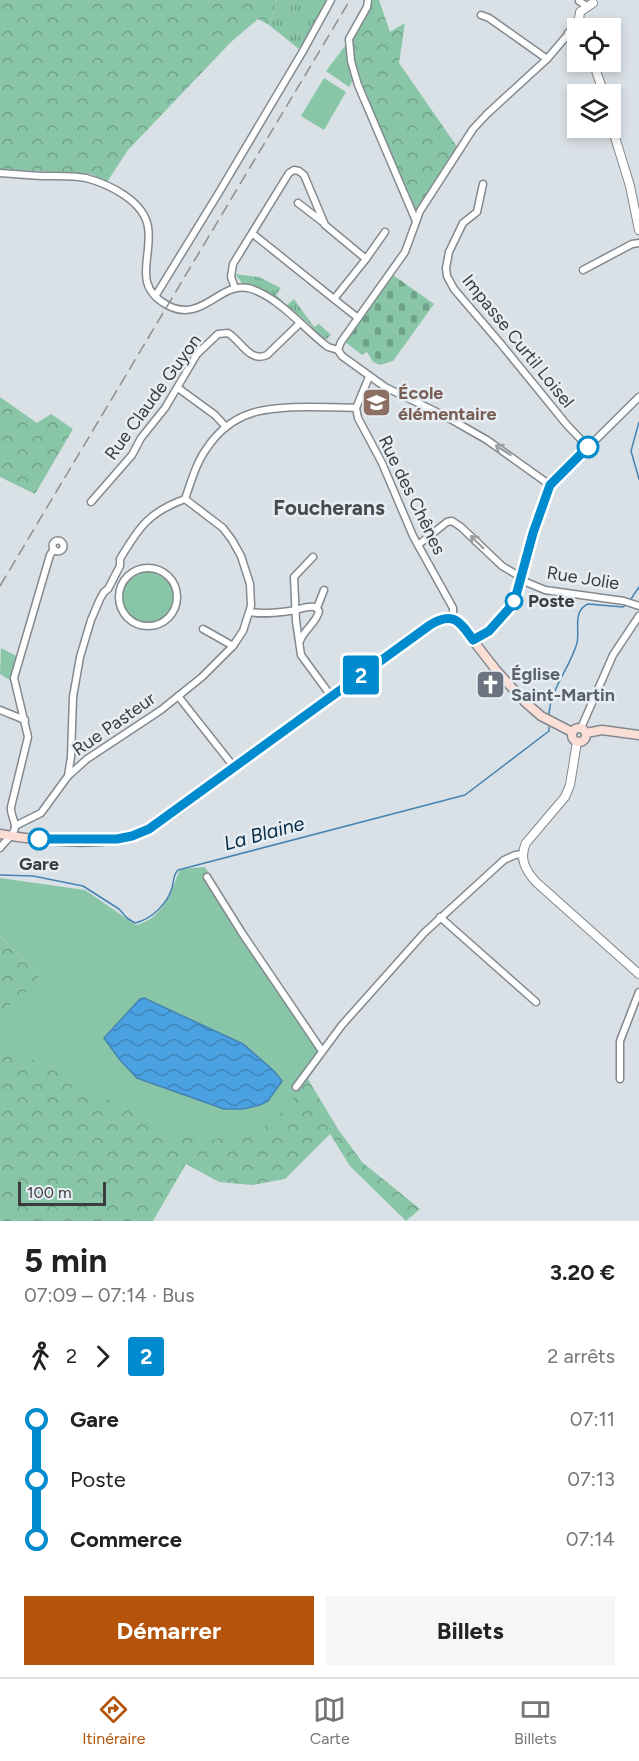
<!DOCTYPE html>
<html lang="fr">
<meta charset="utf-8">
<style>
:root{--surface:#fff;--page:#f6f6f6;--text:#222;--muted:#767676;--line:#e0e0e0;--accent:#b45309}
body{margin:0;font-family:Figtree,sans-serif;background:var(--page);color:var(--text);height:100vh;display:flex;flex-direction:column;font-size:22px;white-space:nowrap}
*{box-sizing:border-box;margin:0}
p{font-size:20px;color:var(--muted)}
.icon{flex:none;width:33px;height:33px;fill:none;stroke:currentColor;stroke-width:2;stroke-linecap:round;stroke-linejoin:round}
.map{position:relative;height:1221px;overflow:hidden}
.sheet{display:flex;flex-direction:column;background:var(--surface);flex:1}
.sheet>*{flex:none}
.badge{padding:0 12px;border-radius:4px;font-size:21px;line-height:39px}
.tools{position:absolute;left:567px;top:18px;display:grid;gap:12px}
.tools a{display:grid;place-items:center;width:54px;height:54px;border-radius:0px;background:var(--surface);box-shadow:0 3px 9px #0003;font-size:30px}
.scale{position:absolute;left:18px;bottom:15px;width:88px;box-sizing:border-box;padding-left:6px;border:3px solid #3a3d3f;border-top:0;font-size:16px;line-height:21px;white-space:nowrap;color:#3a3d3f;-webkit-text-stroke:4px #e7eef3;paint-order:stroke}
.map>.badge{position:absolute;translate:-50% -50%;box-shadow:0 0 0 3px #fff}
.legs{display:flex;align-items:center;gap:9px;height:66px;padding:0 24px;font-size:20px}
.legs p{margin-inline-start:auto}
.headline{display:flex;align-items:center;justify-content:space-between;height:102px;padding:0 24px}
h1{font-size:33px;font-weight:700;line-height:45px}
.action{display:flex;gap:12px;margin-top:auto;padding:12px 24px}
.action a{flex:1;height:69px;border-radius:0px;background:var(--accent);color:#fff;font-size:24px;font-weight:700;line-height:69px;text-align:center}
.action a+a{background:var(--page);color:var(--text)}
ul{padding:0 24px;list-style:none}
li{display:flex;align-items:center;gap:21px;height:60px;font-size:22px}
li i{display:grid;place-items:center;width:9px;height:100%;margin:0 8px;background:currentColor}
li i::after{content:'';width:15px;height:15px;margin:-8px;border:4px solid;border-radius:50%;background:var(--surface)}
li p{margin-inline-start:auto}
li:first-child i{background:linear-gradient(#0000 50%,currentColor 0)}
li:last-child i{background:linear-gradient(currentColor 50%,#0000 0)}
.menu{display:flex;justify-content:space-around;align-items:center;height:84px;border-top:2px solid var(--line);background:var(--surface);font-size:16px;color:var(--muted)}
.menu a{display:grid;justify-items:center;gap:3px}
.menu .selected{color:var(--accent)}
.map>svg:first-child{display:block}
.grass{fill:url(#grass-tufts)}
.forest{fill:url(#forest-crowns)}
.cemetery{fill:url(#cemetery-stones)}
.park{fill:#88c6a7}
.water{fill:url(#water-waves);stroke:#4584b2;stroke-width:1.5}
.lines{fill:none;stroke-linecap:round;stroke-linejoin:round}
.stream{stroke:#4584b2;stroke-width:1.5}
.minor-casing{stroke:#83898e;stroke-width:9}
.tertiary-casing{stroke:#83898e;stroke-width:10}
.secondary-casing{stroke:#83898e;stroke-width:11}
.minor{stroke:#fff;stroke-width:6}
.tertiary{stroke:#fff;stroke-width:8}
.secondary{stroke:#fbded6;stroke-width:8}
.rail{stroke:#8a8f92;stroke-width:1.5;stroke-dasharray:12 6;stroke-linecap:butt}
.oneway{stroke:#9c9e9f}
.line-1-casing{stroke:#fff;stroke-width:14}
.line-1{stroke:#008bce;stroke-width:9}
.stop-1-dot{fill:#fff;stroke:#008bce;stroke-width:3}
.labels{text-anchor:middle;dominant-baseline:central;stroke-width:5;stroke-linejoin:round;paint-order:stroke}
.street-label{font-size:18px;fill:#3a3d3f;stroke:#e7eef3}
.education-label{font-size:18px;font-weight:bold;fill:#785e54;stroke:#e7eef3;text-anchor:start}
.stop-label{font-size:18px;font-weight:bold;fill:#3a3d3f;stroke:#e7eef3;text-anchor:start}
.worship-label{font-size:18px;font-weight:bold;fill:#5b616d;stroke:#e7eef3;text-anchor:start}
.water-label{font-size:20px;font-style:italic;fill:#062c46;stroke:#e7eef3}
.quarter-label{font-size:21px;font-weight:bold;fill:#464b50;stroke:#e7eef3}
</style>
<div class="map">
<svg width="639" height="1221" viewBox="0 0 639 1221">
<defs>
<pattern id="grass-tufts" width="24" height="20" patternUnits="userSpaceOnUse" patternTransform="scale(1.5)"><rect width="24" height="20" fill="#88c6a7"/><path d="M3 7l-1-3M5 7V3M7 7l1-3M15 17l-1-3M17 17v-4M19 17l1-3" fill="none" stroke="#70a289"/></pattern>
<pattern id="forest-crowns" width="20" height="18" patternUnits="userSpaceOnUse" patternTransform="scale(1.5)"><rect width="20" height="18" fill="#88c6a7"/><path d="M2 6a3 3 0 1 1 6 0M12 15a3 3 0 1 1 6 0" fill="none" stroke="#70a289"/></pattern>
<pattern id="cemetery-stones" width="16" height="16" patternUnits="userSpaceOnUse" patternTransform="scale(1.5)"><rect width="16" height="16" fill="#88c6a7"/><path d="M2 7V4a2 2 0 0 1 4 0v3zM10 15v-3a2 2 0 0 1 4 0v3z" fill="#70a289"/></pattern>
<pattern id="water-waves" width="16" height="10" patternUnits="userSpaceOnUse" patternTransform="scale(1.5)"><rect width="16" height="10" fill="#4aa2e3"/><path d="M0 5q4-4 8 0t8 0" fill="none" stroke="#3f85b9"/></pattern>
</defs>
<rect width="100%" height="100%" fill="#dae1e6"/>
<!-- grass -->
<g class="grass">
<path d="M277 0H328L299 49 269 25Z"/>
<path d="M235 274 259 277 281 288 276 295 287 305 294 299 314 327 319 324 331 335 327 339H323L311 329V325L289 307H286L263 290 242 283Z"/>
</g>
<!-- forest -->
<g class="forest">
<path d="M0 0H277L269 25 258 19 231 42 128 150 107 182 91 174 0 169Z"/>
<path d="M372 0H379L390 32 405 23 399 63 458 148 415 213 362 88 346 41Z"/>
<path d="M0 397 37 423 51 414 73 429 35 494 0 477Z"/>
<path d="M0 936 43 981 295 1093 308 1079 338 1129 362 1162 420 1209 406 1221 350 1166 330 1134 285 1179 252 1185 219 1182 186 1164 153 1221H0Z"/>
</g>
<!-- cemetery -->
<path class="cemetery" d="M393 275 434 304 393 361 380 365 373 362 367 352 362 355 345 342Z"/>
<!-- park -->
<g class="park">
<path d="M345 46 353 80 349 87 326 71Z"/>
<path d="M324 78 346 92 324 130 301 116Z"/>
<circle cx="148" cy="597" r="27"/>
<path d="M1 648 18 657 10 680 0 674Z"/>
<path d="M205 867 323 1058 286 1109 259 1130 212 1140 175 1132 131 1112 0 1042V1012L43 981 0 936V878L85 890 136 925C163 919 171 892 180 869Z"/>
</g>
<!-- water -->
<path class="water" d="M144 998 243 1044 274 1071 282 1081 268 1101 260 1105 243 1109H224L137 1078 120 1060 104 1038 140 999Z"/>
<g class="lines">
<!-- stream -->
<g class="stream">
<path d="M639 422 631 451 639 479"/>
<path d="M631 599 639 587"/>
<path d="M549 715C550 689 570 668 577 643 580 630 572 611 588 604L623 607 626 605"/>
<path d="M0 875 33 876 83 886 119 909 127 918 135 923C152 919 167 904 172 888 174 881 173 875 178 870L465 795 549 731V727"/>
</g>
<defs>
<g id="minor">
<path d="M368 0 367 7 349 39 351 61 358 85 416 221"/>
<path d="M579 1 585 5H590"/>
<path d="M481 15 489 18 547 59"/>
<path d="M568 33H578"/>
<path d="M0 173C14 174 27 175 41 176 56 176 72 175 86 178 109 184 144 201 148 227 153 257 131 285 167 305 202 324 219 282 248 288 277 295 304 329 328 347L338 350"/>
<path d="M483 184 477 212 463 223 449 252 446 268 447 276 454 289 501 344 567 425 588 447"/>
<path d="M298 203 324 223"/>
<path d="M366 259 385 232"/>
<path d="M583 270 632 244 639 243"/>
<path d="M235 288 231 277 233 264 289 173 294 170 299 171 304 175 325 225 366 259 334 299 253 234"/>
<path d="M156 295 218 194 303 51 331 0"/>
<path d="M334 299 358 318"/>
<path d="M338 350 341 342 405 252 420 211 473 129 487 114 547 59 576 25"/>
<path d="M338 350 342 356 385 387 445 416 487 440 550 485"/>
<path d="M178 388 215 415 226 427"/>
<path d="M356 408 369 377"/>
<path d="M91 502 132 455 141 438 165 408 197 354 218 334 228 333C241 341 250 363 267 355L300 323"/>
<circle cx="58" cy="546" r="5.5"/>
<path d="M418 545 447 522 452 521 461 527 502 566 522 578"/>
<path d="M313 557 294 577 296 621 301 655 331 696"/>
<circle cx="148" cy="597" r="29"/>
<path d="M521 580 545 590 624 601 639 606"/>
<path d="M317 608 324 590"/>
<path d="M250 612C264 615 282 612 296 610 303 608 307 606 315 607L319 611C317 622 304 630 300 641"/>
<path d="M203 629 233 646"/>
<path d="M473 640 489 631 514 603 533 533 550 485 639 397"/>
<path d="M178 696 234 767"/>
<path d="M0 710 25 720"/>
<path d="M581 728 613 655 639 616"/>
<path d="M68 776 71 757 73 697 80 657 91 620 100 599 104 592 108 589 120 566V559C139 527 149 512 185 499 191 482 196 463 207 448 233 409 268 407 310 407 325 407 341 407 356 408L358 418 382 463 413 536 453 608V619"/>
<path d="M15 826 41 813 68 776 87 759 161 710 202 677 233 646 243 631 251 606 250 584 241 556 232 540 223 528 185 499"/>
<path d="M0 848C4 842 15 834 15 827 15 820 10 814 11 807L28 737 14 678 50 555 54 549"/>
<path d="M207 877 242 933 322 1051"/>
<path d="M440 917 536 1002"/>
<path d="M620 1079V1041L639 992"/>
<path d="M296 1087 342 1025 424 933 504 860 515 855 523 854"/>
</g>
<g id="tertiary">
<path d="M578 20 582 23 579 26 576 24Z"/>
<path d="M579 20 580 12 593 3"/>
<path d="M593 62 604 94"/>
<path d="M610 121 630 186 639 230"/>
<path d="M577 742 570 785 565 797 526 843C519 858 525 870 536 882L639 974"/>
</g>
<g id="secondary">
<circle cx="579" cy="735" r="7"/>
<path d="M586 733 602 730 639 735"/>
<path d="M0 834C35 841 98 846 132 836 164 826 209 785 237 764 301 717 366 671 430 625L445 618 453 619 458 621 496 670 525 702 541 716 572 732"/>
</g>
</defs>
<!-- minor casing -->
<use href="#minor" class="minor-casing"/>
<!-- tertiary casing -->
<use href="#tertiary" class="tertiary-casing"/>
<!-- secondary casing -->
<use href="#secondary" class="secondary-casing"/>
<!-- minor -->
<use href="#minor" class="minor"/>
<!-- tertiary -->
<use href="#tertiary" class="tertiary"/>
<!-- secondary -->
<use href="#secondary" class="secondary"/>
<!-- rail -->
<path class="rail" d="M0 586 350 0"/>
</g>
<!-- one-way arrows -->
<defs><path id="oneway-shaft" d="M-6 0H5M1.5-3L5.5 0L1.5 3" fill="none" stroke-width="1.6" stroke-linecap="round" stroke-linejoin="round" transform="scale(1.5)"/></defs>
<g class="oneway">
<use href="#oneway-shaft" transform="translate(503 450) rotate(-147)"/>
<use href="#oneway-shaft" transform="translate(477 542) rotate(-136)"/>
</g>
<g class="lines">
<defs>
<path id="line-1" d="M39 839H117L132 836 149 829 430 625C453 611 460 621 473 640L489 631 514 603 533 533 550 485 588 447"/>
</defs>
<!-- line-1 casing -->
<use href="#line-1" class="line-1-casing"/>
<!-- line-1 -->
<use href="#line-1" class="line-1"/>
</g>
<!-- icons -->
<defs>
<symbol id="school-square" viewBox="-11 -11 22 22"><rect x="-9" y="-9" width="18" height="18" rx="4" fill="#8d6e63" stroke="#e7eef3"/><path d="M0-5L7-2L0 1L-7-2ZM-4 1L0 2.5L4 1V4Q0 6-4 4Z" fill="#fff"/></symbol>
<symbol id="church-square" viewBox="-11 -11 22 22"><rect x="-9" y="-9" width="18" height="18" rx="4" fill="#6b7280" stroke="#e7eef3"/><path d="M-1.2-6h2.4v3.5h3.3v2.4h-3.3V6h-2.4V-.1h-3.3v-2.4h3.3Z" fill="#fff"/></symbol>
</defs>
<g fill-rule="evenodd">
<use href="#school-square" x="360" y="386" width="33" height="33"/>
<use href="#church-square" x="474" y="668" width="33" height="33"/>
</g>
<!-- markers -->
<g class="stop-1-dot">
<circle cx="588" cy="447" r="10"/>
<circle cx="514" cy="601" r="8"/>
<circle cx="39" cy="839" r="10"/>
</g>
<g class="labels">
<!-- street labels -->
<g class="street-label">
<text transform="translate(518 341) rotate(51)">Impasse Curtil Loisel</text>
<text transform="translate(153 397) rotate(-54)">Rue Claude Guyon</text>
<text transform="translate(412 495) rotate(64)">Rue des Chênes</text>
<text transform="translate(583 578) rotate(9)">Rue Jolie</text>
<text transform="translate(114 724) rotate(-35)">Rue Pasteur</text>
</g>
<!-- education labels -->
<g class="education-label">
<text x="398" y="393">École<tspan x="398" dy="21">élémentaire</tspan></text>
</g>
<!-- stop labels -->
<g class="stop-label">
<text x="528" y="601">Poste</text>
<text x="39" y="864" text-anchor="middle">Gare</text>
</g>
<!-- worship labels -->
<g class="worship-label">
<text x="511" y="674">Église<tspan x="511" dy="21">Saint-Martin</tspan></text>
</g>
<!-- water labels -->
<g class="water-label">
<text transform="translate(264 833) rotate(-15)">La Blaine</text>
</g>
<!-- quarter labels -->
<g class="quarter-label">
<text x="329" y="507">Foucherans</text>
</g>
</g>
</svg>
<div class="tools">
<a><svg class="icon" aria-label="locate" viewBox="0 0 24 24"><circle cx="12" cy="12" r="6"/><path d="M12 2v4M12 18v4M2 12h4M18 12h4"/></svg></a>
<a><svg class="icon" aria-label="layers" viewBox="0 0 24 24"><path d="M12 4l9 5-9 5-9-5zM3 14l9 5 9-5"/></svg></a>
</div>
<div class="scale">100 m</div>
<b class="badge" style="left:361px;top:675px;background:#008bce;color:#fff">2</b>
</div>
<section class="sheet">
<div class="headline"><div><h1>5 min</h1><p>07:09 – 07:14 · Bus</p></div><b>3.20 €</b></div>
<div class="legs"><svg class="icon" aria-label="walk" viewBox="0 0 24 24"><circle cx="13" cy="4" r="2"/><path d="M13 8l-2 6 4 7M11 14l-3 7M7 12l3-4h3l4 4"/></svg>2<svg class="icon" aria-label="forward" viewBox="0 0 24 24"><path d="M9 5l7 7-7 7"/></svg><b class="badge" style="background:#008bce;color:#fff">2</b><p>2 arrêts</p></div>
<ul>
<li><i style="color:#008bce"></i><b>Gare</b><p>07:11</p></li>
<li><i style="color:#008bce"></i><span>Poste</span><p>07:13</p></li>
<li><i style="color:#008bce"></i><b>Commerce</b><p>07:14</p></li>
</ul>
<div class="action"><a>Démarrer</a><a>Billets</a></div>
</section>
<nav class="menu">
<a class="selected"><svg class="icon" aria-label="directions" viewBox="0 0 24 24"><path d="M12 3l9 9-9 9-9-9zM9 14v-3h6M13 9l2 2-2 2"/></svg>Itinéraire</a>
<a><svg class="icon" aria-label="map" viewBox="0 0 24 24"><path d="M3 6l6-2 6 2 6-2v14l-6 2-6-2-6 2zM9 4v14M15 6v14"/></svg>Carte</a>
<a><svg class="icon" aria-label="tickets" viewBox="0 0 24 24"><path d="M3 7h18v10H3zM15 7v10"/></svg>Billets</a>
</nav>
